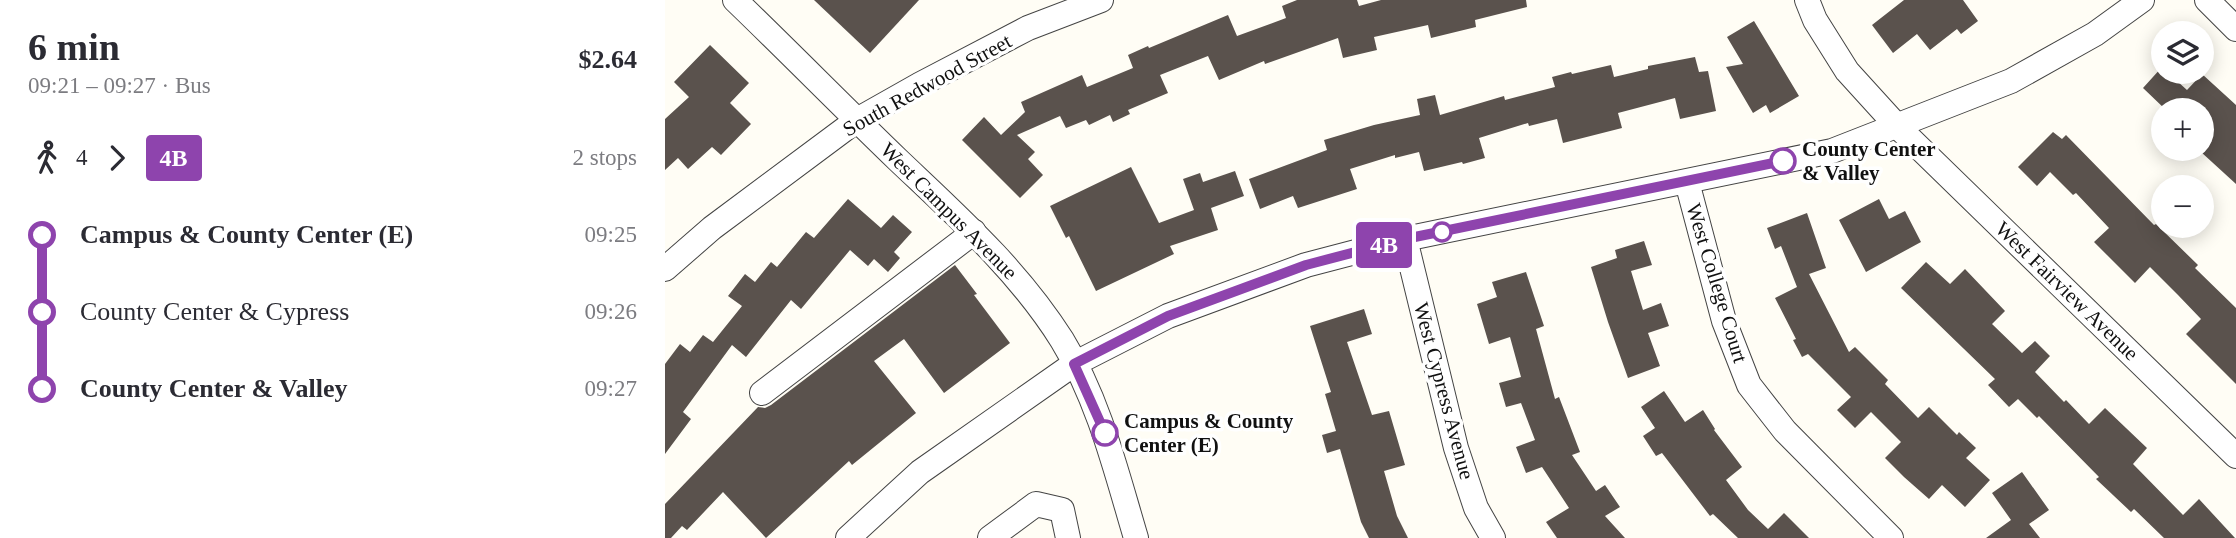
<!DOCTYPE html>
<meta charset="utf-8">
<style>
:root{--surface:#fff;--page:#f2f2f3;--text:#2b2b33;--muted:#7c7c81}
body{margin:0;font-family:"Times New Roman",serif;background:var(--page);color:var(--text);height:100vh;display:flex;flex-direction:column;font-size:26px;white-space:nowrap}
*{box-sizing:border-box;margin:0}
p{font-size:23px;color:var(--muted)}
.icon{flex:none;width:38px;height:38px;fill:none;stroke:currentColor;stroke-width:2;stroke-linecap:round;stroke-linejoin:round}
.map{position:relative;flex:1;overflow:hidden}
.side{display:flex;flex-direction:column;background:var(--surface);width:665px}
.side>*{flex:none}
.badge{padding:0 14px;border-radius:5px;font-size:24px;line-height:46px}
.buttons{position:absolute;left:1486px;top:21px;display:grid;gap:14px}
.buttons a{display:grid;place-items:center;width:63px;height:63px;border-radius:50%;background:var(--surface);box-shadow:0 4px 18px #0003;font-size:35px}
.map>.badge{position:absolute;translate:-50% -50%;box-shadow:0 0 0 4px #fff}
.legs{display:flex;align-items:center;gap:10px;height:77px;padding:0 28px;font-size:23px}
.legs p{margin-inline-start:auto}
.headline{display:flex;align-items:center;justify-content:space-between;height:119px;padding:0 28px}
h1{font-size:38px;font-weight:600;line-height:52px}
ul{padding:0 28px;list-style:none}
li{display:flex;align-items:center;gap:24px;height:77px;font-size:26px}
li i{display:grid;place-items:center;width:10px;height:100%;margin:0 9px;background:currentColor}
li i::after{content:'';width:18px;height:18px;margin:-9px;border:5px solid;border-radius:50%;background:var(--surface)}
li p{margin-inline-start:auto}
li:first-child i{background:linear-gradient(#0000 50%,currentColor 0)}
li:last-child i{background:linear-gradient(currentColor 50%,#0000 0)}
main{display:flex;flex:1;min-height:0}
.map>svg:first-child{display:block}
.building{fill:#5a524d}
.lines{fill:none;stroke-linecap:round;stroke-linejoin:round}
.minor-casing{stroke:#444;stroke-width:26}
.minor{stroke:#fff;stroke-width:24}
.line-1-casing{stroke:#fff;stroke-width:16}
.line-1{stroke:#8e44ad;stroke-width:10}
.stop-1-dot{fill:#fff;stroke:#8e44ad;stroke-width:3.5}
.labels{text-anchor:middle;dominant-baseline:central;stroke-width:7;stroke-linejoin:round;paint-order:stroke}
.street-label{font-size:21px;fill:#111;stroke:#fff}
.stop-label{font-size:21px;font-weight:bold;fill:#111;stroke:#fff;text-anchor:start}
</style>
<main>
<section class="side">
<div class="headline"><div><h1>6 min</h1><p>09:21 – 09:27 · Bus</p></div><b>$2.64</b></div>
<div class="legs"><svg class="icon" aria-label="walk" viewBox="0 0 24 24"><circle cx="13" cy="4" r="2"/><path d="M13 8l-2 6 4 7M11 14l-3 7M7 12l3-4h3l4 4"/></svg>4<svg class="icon" aria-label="forward" viewBox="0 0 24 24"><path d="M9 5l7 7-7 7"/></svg><b class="badge" style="background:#8e44ad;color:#fff">4B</b><p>2 stops</p></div>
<ul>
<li><i style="color:#8e44ad"></i><b>Campus &amp; County Center (E)</b><p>09:25</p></li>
<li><i style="color:#8e44ad"></i><span>County Center &amp; Cypress</span><p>09:26</p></li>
<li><i style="color:#8e44ad"></i><b>County Center &amp; Valley</b><p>09:27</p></li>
</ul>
</section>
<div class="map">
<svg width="1571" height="538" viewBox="0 0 1571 538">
<rect width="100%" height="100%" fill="#fffdf5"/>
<!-- building -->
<g class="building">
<path d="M149 0H254L205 53Z"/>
<path d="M632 0H692L694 6 716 0H861L862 7 810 20 811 27 766 38 763 25 709 37 712 50 678 58 673 38 600 64 599 61 554 80 543 56 495 75 503 93 463 110 465 114 448 122 445 115 424 125 421 120 401 128 395 116 352 135 370 152 363 159 378 175 355 198 297 140 319 117 336 135 360 112 356 102 417 75 422 87 468 68 463 55 483 46 484 48 563 15 572 36 621 18 617 6Z"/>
<path d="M1239 0H1298L1313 21 1296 34 1292 29 1265 50 1252 34 1228 53 1207 25Z"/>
<path d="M1089 21 1134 96 1105 113 1101 105 1088 113 1061 67 1078 64 1062 37Z"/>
<path d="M45 45 84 83 65 103 86 124 56 155 47 147 23 169 13 158 0 170V119L24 97 9 82Z"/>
<path d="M1030 57 1034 72 1043 71 1051 111 1015 119 1010 98 953 113 957 128 898 143 892 119 864 126 863 123 814 138 820 158 798 164 797 162 759 171 754 152 730 158V155L685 169 692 189 633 208 628 196 595 209 584 179 662 150 659 140 709 125 755 115 752 99 770 95 775 115 839 96 840 100 890 87 887 77 906 72 907 74 946 65 949 77 983 69V66Z"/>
<path d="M1497 67 1498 72H1502L1522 90 1537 74 1571 105V184L1536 152V110H1501L1478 88Z"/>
<path d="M1388 132 1397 139 1401 135 1489 225 1491 224 1533 265 1530 268 1571 308V384L1521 334 1536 319 1513 295 1485 267 1470 283 1429 242 1444 228 1411 193 1408 195 1385 172 1372 186 1353 167Z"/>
<path d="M466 167 494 223 529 210 518 179 535 173 538 182 570 171 579 196 546 208 553 230 505 246 509 254 431 291 404 236 401 238 385 206Z"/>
<path d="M183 199 216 228 228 215 247 232 229 252 235 258 223 272 209 259 203 266 185 250 136 309 126 300 81 357 67 345 18 412 26 419 0 454V364L15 344 25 352 38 335 48 342 77 306 63 296 80 274 90 282 106 262 112 267 141 232 149 238Z"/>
<path d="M1214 199 1224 219 1240 211 1256 242 1201 272 1174 220Z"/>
<path d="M1142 213 1161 268 1144 274 1184 352 1190 347 1223 380 1220 384 1253 418 1264 407 1292 435 1294 432 1311 448 1301 458 1325 480 1300 507 1277 485 1264 499 1239 477 1220 458 1236 442 1206 412 1190 428 1172 410 1186 397 1143 354 1137 357 1128 340 1131 339 1110 298 1132 287 1116 246 1110 249 1102 228Z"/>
<path d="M979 241 987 265 966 271 978 310 996 303 1004 326 983 333 995 366 963 378 943 322 926 267 952 258 950 250Z"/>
<path d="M1261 262 1285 284 1300 269 1340 311 1327 324 1357 353 1370 341 1385 356 1370 372 1399 402 1401 400 1424 424 1440 408 1482 448 1468 464 1518 515 1534 499 1570 538H1499L1469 509 1466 512 1431 479 1434 477 1374 416 1372 418 1353 399 1344 407 1323 385 1330 379 1236 288Z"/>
<path d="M290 265 312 294 309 295 345 343 279 393 239 339 209 361 251 413 187 465 184 461 101 538 58 492 22 530 17 526 6 538H0V504L93 407 100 408 106 405Z"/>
<path d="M861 272 879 326 871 329 890 399 894 397 915 452 907 455 931 491 940 485 955 507 940 516 960 538H892L881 522 904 508 877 467 861 473 851 447 870 440 856 403 841 407 834 383 856 377 845 337 824 344 812 304 832 297 827 282Z"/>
<path d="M699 309 707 334 682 342 707 415 724 411 740 465 719 471 732 516 743 538H704L696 522 675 449 662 453 657 435 671 431 660 394 666 392 645 326Z"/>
<path d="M999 391 1020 422 1038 410 1050 429 1049 430 1077 467 1061 480 1083 510 1103 529 1119 513 1144 538H1073L1048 514 1045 516 997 453 991 456 978 436 990 428 976 407Z"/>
<path d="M1357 472 1384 510 1364 524 1375 538H1321L1346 520 1327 493Z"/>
</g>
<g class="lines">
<defs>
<g id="minor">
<path d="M70 0C125 53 178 107 233 160 292 216 353 270 397 340 434 400 451 471 471 538"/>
<path d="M1142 0 1150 20 1182 71 1232 126 1571 456"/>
<path d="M1542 0 1571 29"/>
<path d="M1022 182 1059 321 1084 385 1120 431 1226 538"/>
<path d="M740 239 791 448 811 508 828 538"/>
<path d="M0 269 47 228 192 120 254 85 363 28 436 0"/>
<path d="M97 393 309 232"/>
<path d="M183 538 255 472 409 364 503 316 641 265 740 239 1167 151 1346 81 1430 34 1477 0"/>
<path d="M325 538 371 504 397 510 403 538"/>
</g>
</defs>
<!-- minor casing -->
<use href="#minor" class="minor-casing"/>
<!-- minor -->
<use href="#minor" class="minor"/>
</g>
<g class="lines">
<defs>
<path id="line-1" d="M440 433 409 364 503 316 641 265 740 239 1118 161"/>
</defs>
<!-- line-1 casing -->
<use href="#line-1" class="line-1-casing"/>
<!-- line-1 -->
<use href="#line-1" class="line-1"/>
</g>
<!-- markers -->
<g class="stop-1-dot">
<circle cx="1118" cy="161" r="12"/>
<circle cx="777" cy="232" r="9"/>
<circle cx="440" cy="433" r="12"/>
</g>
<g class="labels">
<!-- street labels -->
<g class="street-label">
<text transform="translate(262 85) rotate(-29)">South Redwood Street</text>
<text transform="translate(284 211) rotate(45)">West Campus Avenue</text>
<text transform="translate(1052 283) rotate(73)">West College Court</text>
<text transform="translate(1402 291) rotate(44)">West Fairview Avenue</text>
<text transform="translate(779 391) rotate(75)">West Cypress Avenue</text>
</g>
<!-- stop labels -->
<g class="stop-label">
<text x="1137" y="149">County Center<tspan x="1137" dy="24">&amp; Valley</tspan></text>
<text x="459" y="421">Campus &amp; County<tspan x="459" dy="24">Center (E)</tspan></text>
</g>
</g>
</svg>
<div class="buttons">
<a><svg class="icon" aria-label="layers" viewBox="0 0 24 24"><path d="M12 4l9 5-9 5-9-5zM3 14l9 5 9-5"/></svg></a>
<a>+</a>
<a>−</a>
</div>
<b class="badge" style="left:719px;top:245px;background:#8e44ad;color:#fff">4B</b>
</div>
</main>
